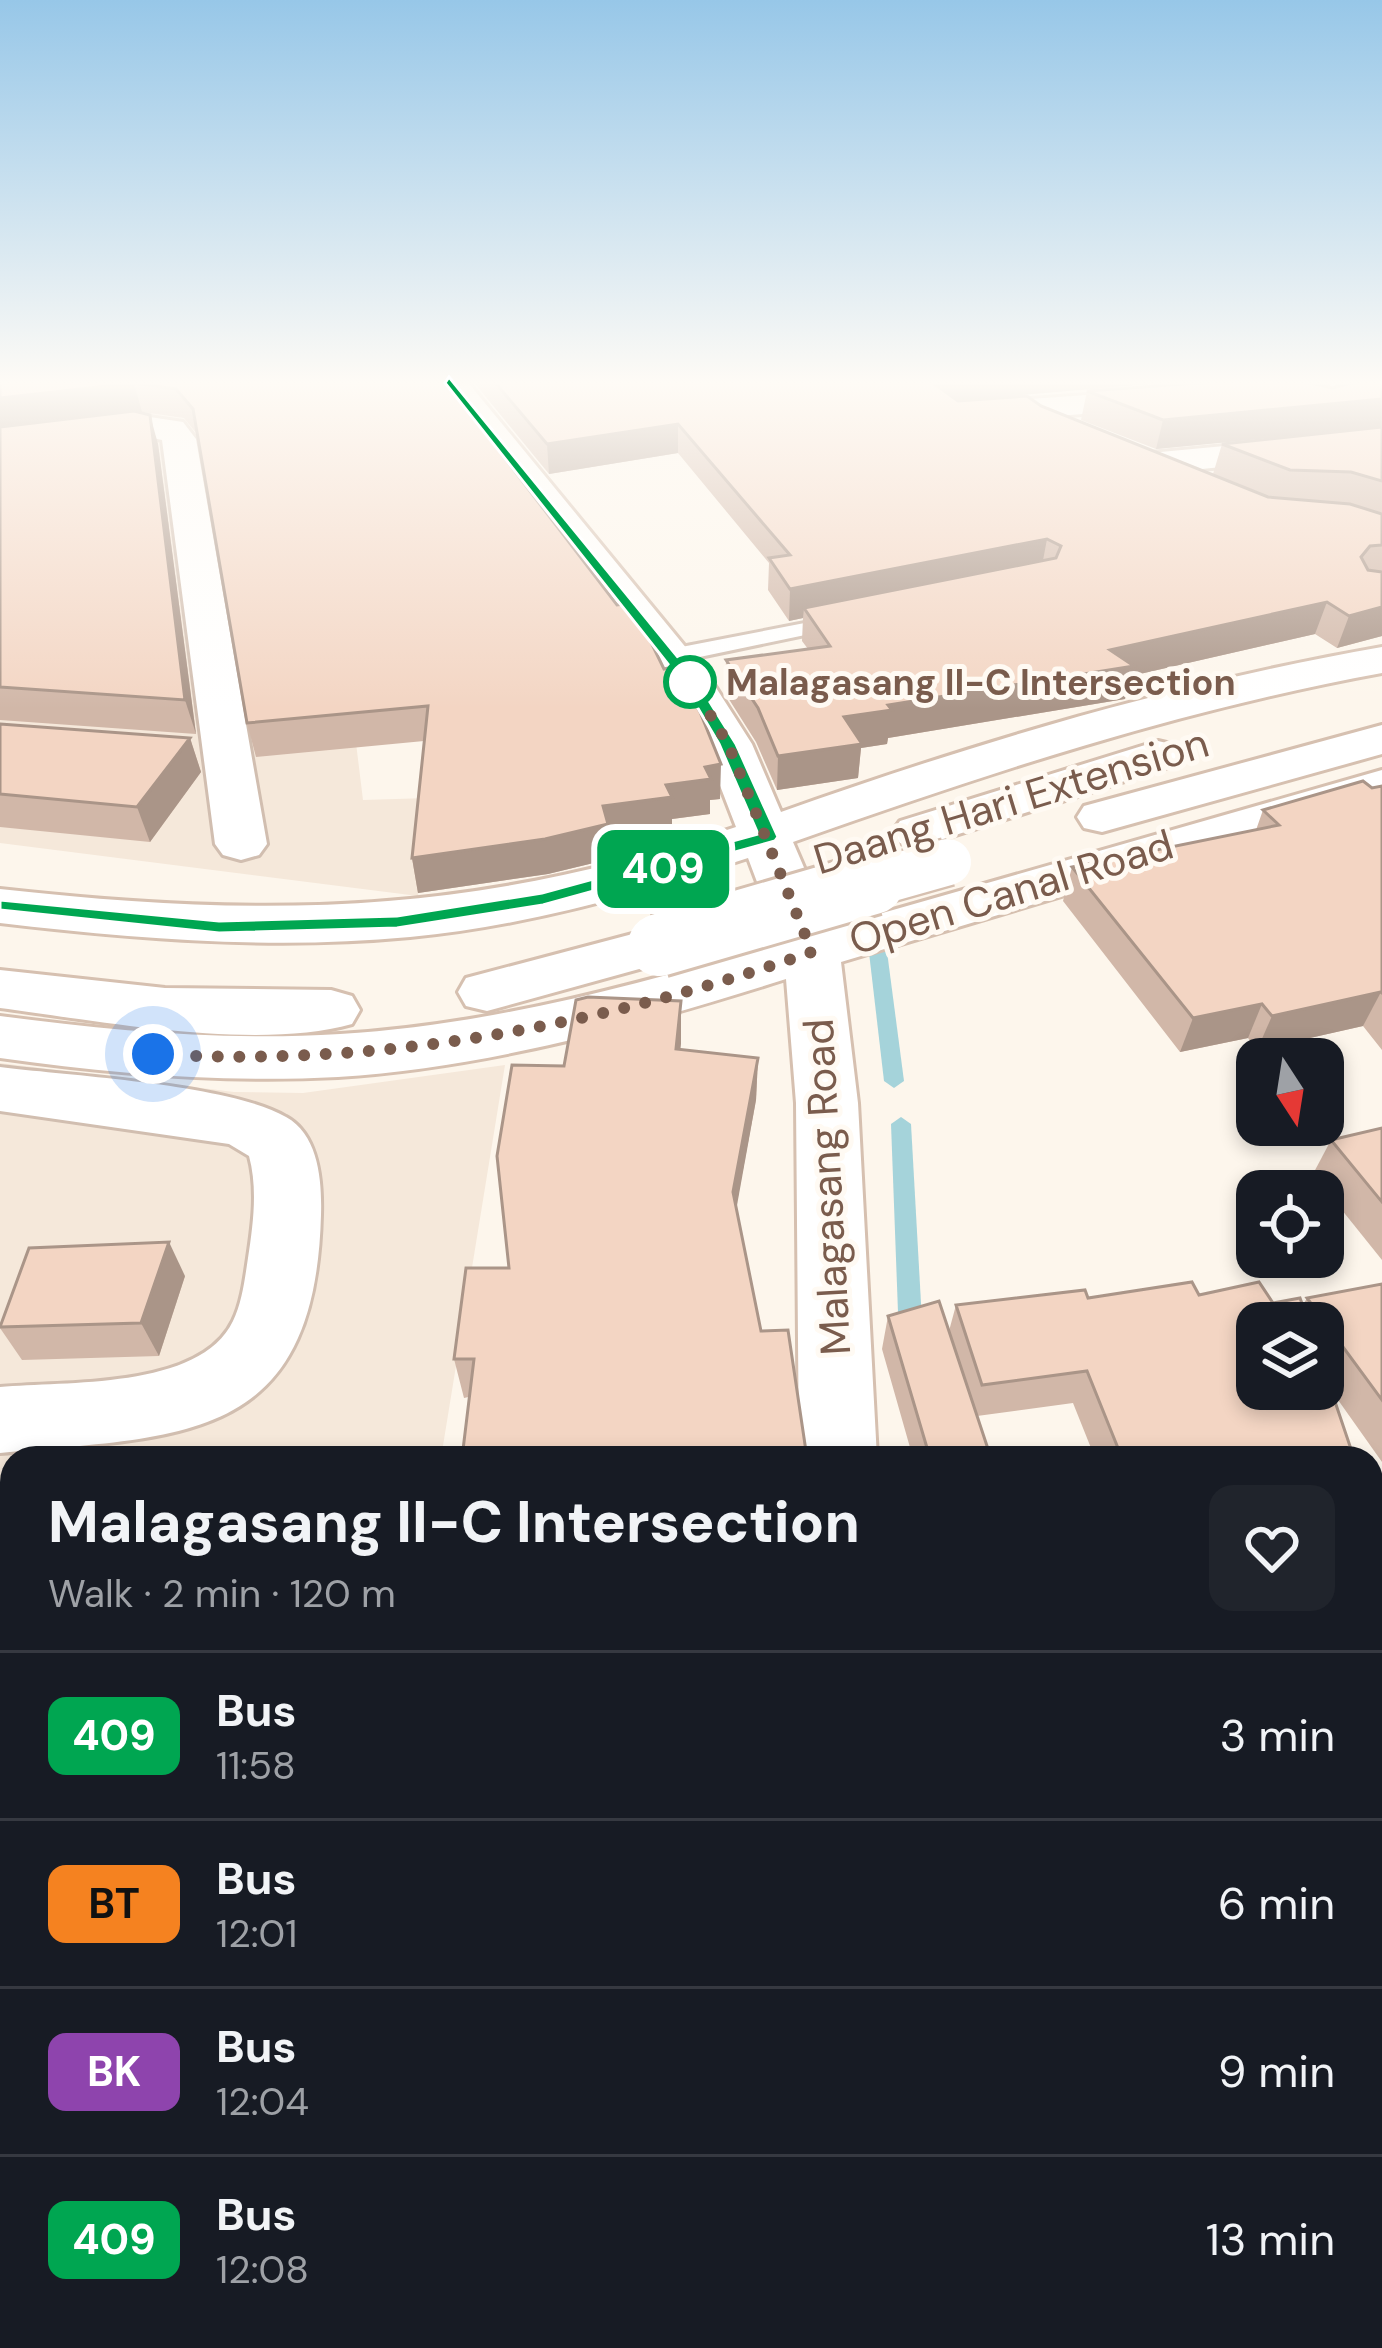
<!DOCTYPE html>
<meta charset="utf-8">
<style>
:root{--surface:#171b24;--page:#20242c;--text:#f1f3f6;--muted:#9ea1a6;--line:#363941}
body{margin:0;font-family:"DM Sans",sans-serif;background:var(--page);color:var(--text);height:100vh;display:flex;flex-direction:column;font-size:45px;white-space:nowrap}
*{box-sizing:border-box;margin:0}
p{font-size:39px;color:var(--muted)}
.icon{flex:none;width:66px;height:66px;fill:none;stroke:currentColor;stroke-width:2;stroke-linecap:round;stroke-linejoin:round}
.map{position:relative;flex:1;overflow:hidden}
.details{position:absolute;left:0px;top:1446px;width:1383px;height:903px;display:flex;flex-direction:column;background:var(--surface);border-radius:36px 36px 0 0;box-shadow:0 6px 18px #0003}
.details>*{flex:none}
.badge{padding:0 24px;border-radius:18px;font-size:42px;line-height:78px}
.needle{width:78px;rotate:168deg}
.controls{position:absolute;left:1236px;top:1038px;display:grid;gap:24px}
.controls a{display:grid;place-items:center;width:108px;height:108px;border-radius:24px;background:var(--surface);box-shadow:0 6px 18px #0003;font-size:60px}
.you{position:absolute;width:60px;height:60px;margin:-30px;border:9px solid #fff;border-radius:50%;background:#1a73e8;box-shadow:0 0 0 18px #1a73e833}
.map>.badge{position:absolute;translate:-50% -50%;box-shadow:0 0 0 6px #fff}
.round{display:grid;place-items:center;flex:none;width:126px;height:126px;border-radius:24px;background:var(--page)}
.headline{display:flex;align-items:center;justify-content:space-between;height:204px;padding:0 48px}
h1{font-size:57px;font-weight:800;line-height:90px}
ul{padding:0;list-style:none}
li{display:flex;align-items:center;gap:36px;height:168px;padding:0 48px;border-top:3px solid var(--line)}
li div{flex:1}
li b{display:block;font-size:45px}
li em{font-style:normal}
li .badge{min-width:132px;font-weight:700;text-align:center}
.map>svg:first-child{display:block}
.residential{fill:#f5e8da}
.industrial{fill:#efe9e4}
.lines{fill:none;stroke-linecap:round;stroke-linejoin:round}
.stream{fill:#a5d3da;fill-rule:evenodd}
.lane-casing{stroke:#d1beb0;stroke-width:6}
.street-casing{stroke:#d1beb0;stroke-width:6}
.secondary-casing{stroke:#d6c0b0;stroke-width:6}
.lane{fill:#fff;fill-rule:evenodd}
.street{fill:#fff;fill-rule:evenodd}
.secondary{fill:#fff;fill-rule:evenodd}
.secondary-bridge-far1-casing{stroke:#d6c0b0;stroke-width:51;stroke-linecap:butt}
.secondary-bridge-casing{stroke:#d6c0b0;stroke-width:68;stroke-linecap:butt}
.secondary-bridge-far1{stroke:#fff;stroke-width:46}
.secondary-bridge{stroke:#fff;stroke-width:62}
.wall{fill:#d1b7a8;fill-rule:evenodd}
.shaded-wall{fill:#aa9588}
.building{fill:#f3d5c3;stroke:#aa9588;stroke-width:3}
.line{fill:#00a651;stroke:#fff;stroke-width:3}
.walk{stroke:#7a5c4d;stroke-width:12;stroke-dasharray:0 21.6}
.stop-dot{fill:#fff;stroke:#00a651;stroke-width:6}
.labels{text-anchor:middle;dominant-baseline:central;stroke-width:10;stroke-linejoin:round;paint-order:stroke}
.far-stop-label{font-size:36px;font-weight:bold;fill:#7a5c4d;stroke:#fffaf3;text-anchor:start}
.street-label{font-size:42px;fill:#7a5c4d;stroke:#fffaf3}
</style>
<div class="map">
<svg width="1382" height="2348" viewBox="0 0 1382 2348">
<rect width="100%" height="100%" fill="#fdf6ec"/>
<!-- residential -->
<g class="residential">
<path d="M0 380H204L331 539 363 800 428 798 418 896 0 843Z"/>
<path d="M0 1063 234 1092 303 1093 505 1065 441 1458H12V1593L0 1594Z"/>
</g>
<!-- industrial -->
<path class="industrial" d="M12 1990V2337H263L261 2348H0V1991Z"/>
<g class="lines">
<!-- stream -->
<g class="stream">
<path d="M877 938 886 944 904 1081 894 1088 884 1081 868 944Z"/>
<path d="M901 1117 911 1124 923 1339 919 1346 911 1349 903 1346 899 1339 891 1124Z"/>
<path d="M913 2337H949V2348H911Z"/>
</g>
<defs>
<path id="lane" d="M846 615 857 621 853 625 671 663 660 656 671 649Z"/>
<g id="street">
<path d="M1254 380C1288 380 1308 395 1342 389L1335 380H1368L1375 390 1369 402C1329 415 1281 418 1254 380Z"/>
<path d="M1172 389 1188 399 1184 406 957 424 940 414 957 404Z"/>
<path d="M143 416 183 422 196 439 267 844 259 855 241 860 223 855 215 844 162 440 143 436 0 453V433Z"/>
<path d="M1382 431V451L1152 474 1099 489 1086 486 1081 478 1086 470 1150 453Z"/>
<path d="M0 1067C71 1076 229 1084 286 1117 319 1135 322 1182 321 1215 315 1444 183 1436 0 1453V1387C64 1381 200 1390 233 1321 242 1303 245 1278 248 1258 253 1225 258 1189 249 1156L229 1144 0 1111Z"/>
</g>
<g id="secondary">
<path d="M433 380H466L706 672 752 744 781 812C978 742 1176 683 1382 647V673C1179 710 988 773 793 842L830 928 1382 770V800L841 962 858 1103 877 1458H799L796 1103 786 979C640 1025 491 1067 338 1077 225 1083 112 1074 0 1058V1016C113 1031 226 1041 340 1034 490 1025 636 985 780 943L748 858C638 894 526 926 410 937 273 950 136 939 0 923V889C270 919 476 915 736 827L704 744 670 686Z"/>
<path d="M1382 725V754L1102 832 1084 828 1077 817 1084 806Z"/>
<path d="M1158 741 1175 745 1182 755 1175 765 918 847 900 843 892 832 900 821Z"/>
<path d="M659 927 679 932 687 945 679 958 487 1011 466 1006 458 992 466 978Z"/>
<path d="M0 970 165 988 331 990 352 996 360 1010 352 1024C256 1051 100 1021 0 1008Z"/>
<path d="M724 2337H840L839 2348H723Z"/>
</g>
</defs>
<!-- lane casing -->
<use href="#lane" class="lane-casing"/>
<!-- street casing -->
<use href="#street" class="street-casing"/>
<!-- secondary casing -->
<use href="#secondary" class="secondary-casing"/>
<!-- lane -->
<use href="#lane" class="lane"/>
<!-- street -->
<use href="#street" class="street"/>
<!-- secondary -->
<use href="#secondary" class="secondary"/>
<defs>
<path id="secondary-bridge-far1" d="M863 886 948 862"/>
<path id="secondary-bridge" d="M659 945 873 883"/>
</defs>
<!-- secondary-bridge-far1 casing -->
<use href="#secondary-bridge-far1" class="secondary-bridge-far1-casing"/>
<!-- secondary-bridge casing -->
<use href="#secondary-bridge" class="secondary-bridge-casing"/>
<!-- secondary-bridge-far1 -->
<use href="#secondary-bridge-far1" class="secondary-bridge-far1"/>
<!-- secondary-bridge -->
<use href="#secondary-bridge" class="secondary-bridge"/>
</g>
<!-- wall -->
<g class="wall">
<path d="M0 380H445L720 799 710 800V814L672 819V832L609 840 610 859 548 874 418 893 412 858 424 741 256 757 247 723 197 434 184 418 142 412H138L158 444 196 734 0 720Z"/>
<path d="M472 380H1195L958 400 1041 406 1271 497 1213 474 1222 444 1382 427V636L1337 648 1315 634 1131 676 1125 699 888 738 887 744 861 748 858 778 777 790 756 742 725 693 726 660 808 649 802 641 803 618 789 621 768 590 769 563 678 453 549 474Z"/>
<path d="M1239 380H1332L1330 386 1311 383 1332 388 1382 380V427L1156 449 1081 420 1087 391Z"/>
<path d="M0 724 190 738 201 772 150 842 0 827Z"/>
<path d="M1382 786V1050L1363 1026 1257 1050 1248 1038 1180 1052 1063 901 1072 867 1256 830 1263 810Z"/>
<path d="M680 1049 758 1058 756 1100 736 1207 761 1331 464 1398 454 1359 509 1268 564 1066Z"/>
<path d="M1382 1128V1260L1313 1174 1331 1140Z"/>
<path d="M185 1276 159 1356 22 1360 0 1328V1325Z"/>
<path d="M1382 1284V1462L1331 1390 1353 1458H1095L1073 1403 977 1416 991 1458H913L882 1349 888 1316 949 1331 956 1305 1088 1298 1199 1295 1303 1305 1307 1298ZM1257 1323H1323V1389Z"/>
<path d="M1371 1511 1382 1544V1866L1371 1842Z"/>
<path d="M12 1593V2258L0 2260V1594Z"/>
<rect x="1371" y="2030" width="11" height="167"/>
</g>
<!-- shaded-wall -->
<g class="shaded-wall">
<path d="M944 380H1195L954 401 936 385Z"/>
<path d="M134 383 142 412 0 428V398Z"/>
<path d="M1382 399V427L1156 449 1163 420Z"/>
<path d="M150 415 158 444 196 734 185 700Z"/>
<path d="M678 424V453L549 474 547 444Z"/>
<path d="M1047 539 1041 571 804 608 803 618 789 621 790 589Z"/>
<path d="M1327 602 1315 634 1131 676 1125 699 888 738 887 744 861 748 858 778 777 790 778 756 844 717 1110 650Z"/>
<path d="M1382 607V636L1337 648 1349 616Z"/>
<path d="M190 738 201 772 150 842 137 807Z"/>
<path d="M721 764 720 799 710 800V814L672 819V832L609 840 610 859 548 874 418 893 412 858 603 806 666 785 705 767Z"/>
<path d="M1381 992 1363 1026 1257 1050 1272 1016Z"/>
<path d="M681 1001V1044L676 1091V1049Z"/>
<path d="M1262 1004 1248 1038 1180 1052 1193 1018Z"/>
<path d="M758 1058 756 1100 732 1233 733 1192Z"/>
<path d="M169 1242 185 1276 159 1356 141 1323Z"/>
</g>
<!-- building -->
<g class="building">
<path d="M0 380H445L617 605 625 604 644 628 664 669 673 667 700 712 721 764 705 767 711 779 666 785 672 797 603 806 608 824 545 839 412 858 428 706 247 723 193 409 176 389 134 383 0 398Z"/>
<path d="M493 380H944L936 385 958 401 1027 396 1041 406 1268 497 1350 504 1382 514V545L1370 546 1361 557 1368 570 1382 572V607L1349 616 1327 602 1110 650 1134 666 888 705 892 710 844 717 862 744 778 756 758 708 726 660 830 646 804 608 1056 558 1061 546 1047 539 790 589 769 558 790 555 678 424 547 444Z"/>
<path d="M1239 380H1297L1332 388 1364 380H1382V399L1163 420 1087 391Z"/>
<path d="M134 411 150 415 185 700 0 687V427Z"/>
<path d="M1382 427V481L1351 472 1290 470 1222 444Z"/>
<path d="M0 724 190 738 137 807 0 794Z"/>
<path d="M1363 781 1372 788 1382 786V993L1381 992 1272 1016 1262 1004 1193 1018 1072 867 1279 825 1263 810Z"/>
<path d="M588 997 681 1001 676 1049 758 1058 733 1192 761 1331 788 1330 807 1458H462L474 1359H454L466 1268H509L497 1156 512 1065 564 1066 576 1000Z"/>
<path d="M1382 1128V1202L1331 1140Z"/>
<path d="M169 1242 141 1323 0 1327 29 1248Z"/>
<path d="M1192 1282 1199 1295 1259 1282 1273 1303 1300 1298 1309 1323H1257V1389H1323V1366L1354 1458H1122L1087 1371 982 1385 956 1305 1085 1290 1088 1298Z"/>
<path d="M1382 1284V1400L1307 1298Z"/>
<path d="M939 1301 991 1458H930L888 1316Z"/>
<path d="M1371 1511 1382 1544V1820H1371Z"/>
<path d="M12 1593V2247L0 2249V1594Z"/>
<rect x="1371" y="2030" width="11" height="159"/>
<path d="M274 2337H721L724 2348H272Z"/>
</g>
<!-- sky -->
<linearGradient id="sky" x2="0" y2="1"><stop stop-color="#97c7e8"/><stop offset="0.54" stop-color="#fefbf6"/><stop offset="1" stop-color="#fefbf6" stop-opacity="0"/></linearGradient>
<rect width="1382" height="709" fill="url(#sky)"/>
<!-- line -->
<path class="line" d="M449 377 695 678 736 744 778 837 775 841 543 905 397 928 219 933 0 910V900L219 921 397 916 542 893 758 834 719 744 683 683 445 383Z"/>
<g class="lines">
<!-- walk -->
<path class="walk" d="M153 1054C378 1068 600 1026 812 952L728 744 690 682"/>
</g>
<!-- markers -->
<circle class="stop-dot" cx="690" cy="682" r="24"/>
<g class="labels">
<!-- far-stop labels -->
<g class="far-stop-label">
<text x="726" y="682">Malagasang II-C Intersection</text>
</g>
<!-- street labels -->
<g class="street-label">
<text transform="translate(1011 801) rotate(-17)">Daang Hari Extension</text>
<text transform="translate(1011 892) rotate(-17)">Open Canal Road</text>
<text transform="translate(827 1187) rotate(-93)">Malagasang Road</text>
</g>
</g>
</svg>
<div class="controls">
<a><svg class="needle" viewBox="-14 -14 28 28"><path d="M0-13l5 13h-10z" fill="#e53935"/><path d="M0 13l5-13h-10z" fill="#9ea1a6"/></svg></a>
<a><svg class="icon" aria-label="locate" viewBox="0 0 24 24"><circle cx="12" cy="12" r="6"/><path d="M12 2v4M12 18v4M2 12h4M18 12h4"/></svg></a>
<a><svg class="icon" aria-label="layers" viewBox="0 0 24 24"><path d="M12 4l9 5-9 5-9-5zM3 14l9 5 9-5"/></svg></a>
</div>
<div class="you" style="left:153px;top:1054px"></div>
<b class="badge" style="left:663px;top:869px;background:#00a651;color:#fff">409</b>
<section class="details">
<div class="headline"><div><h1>Malagasang II-C Intersection</h1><p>Walk · 2 min · 120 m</p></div><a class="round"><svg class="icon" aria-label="heart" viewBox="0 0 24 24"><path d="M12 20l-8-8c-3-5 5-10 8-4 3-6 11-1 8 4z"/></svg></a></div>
<ul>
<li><span class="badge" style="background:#00a651;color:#fff">409</span><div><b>Bus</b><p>11:58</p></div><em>3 min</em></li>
<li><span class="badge" style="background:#f58220;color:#111">BT</span><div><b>Bus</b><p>12:01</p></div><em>6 min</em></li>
<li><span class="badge" style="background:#8e44ad;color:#fff">BK</span><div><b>Bus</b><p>12:04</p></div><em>9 min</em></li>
<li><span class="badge" style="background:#00a651;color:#fff">409</span><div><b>Bus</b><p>12:08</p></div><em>13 min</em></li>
</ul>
</section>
</div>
